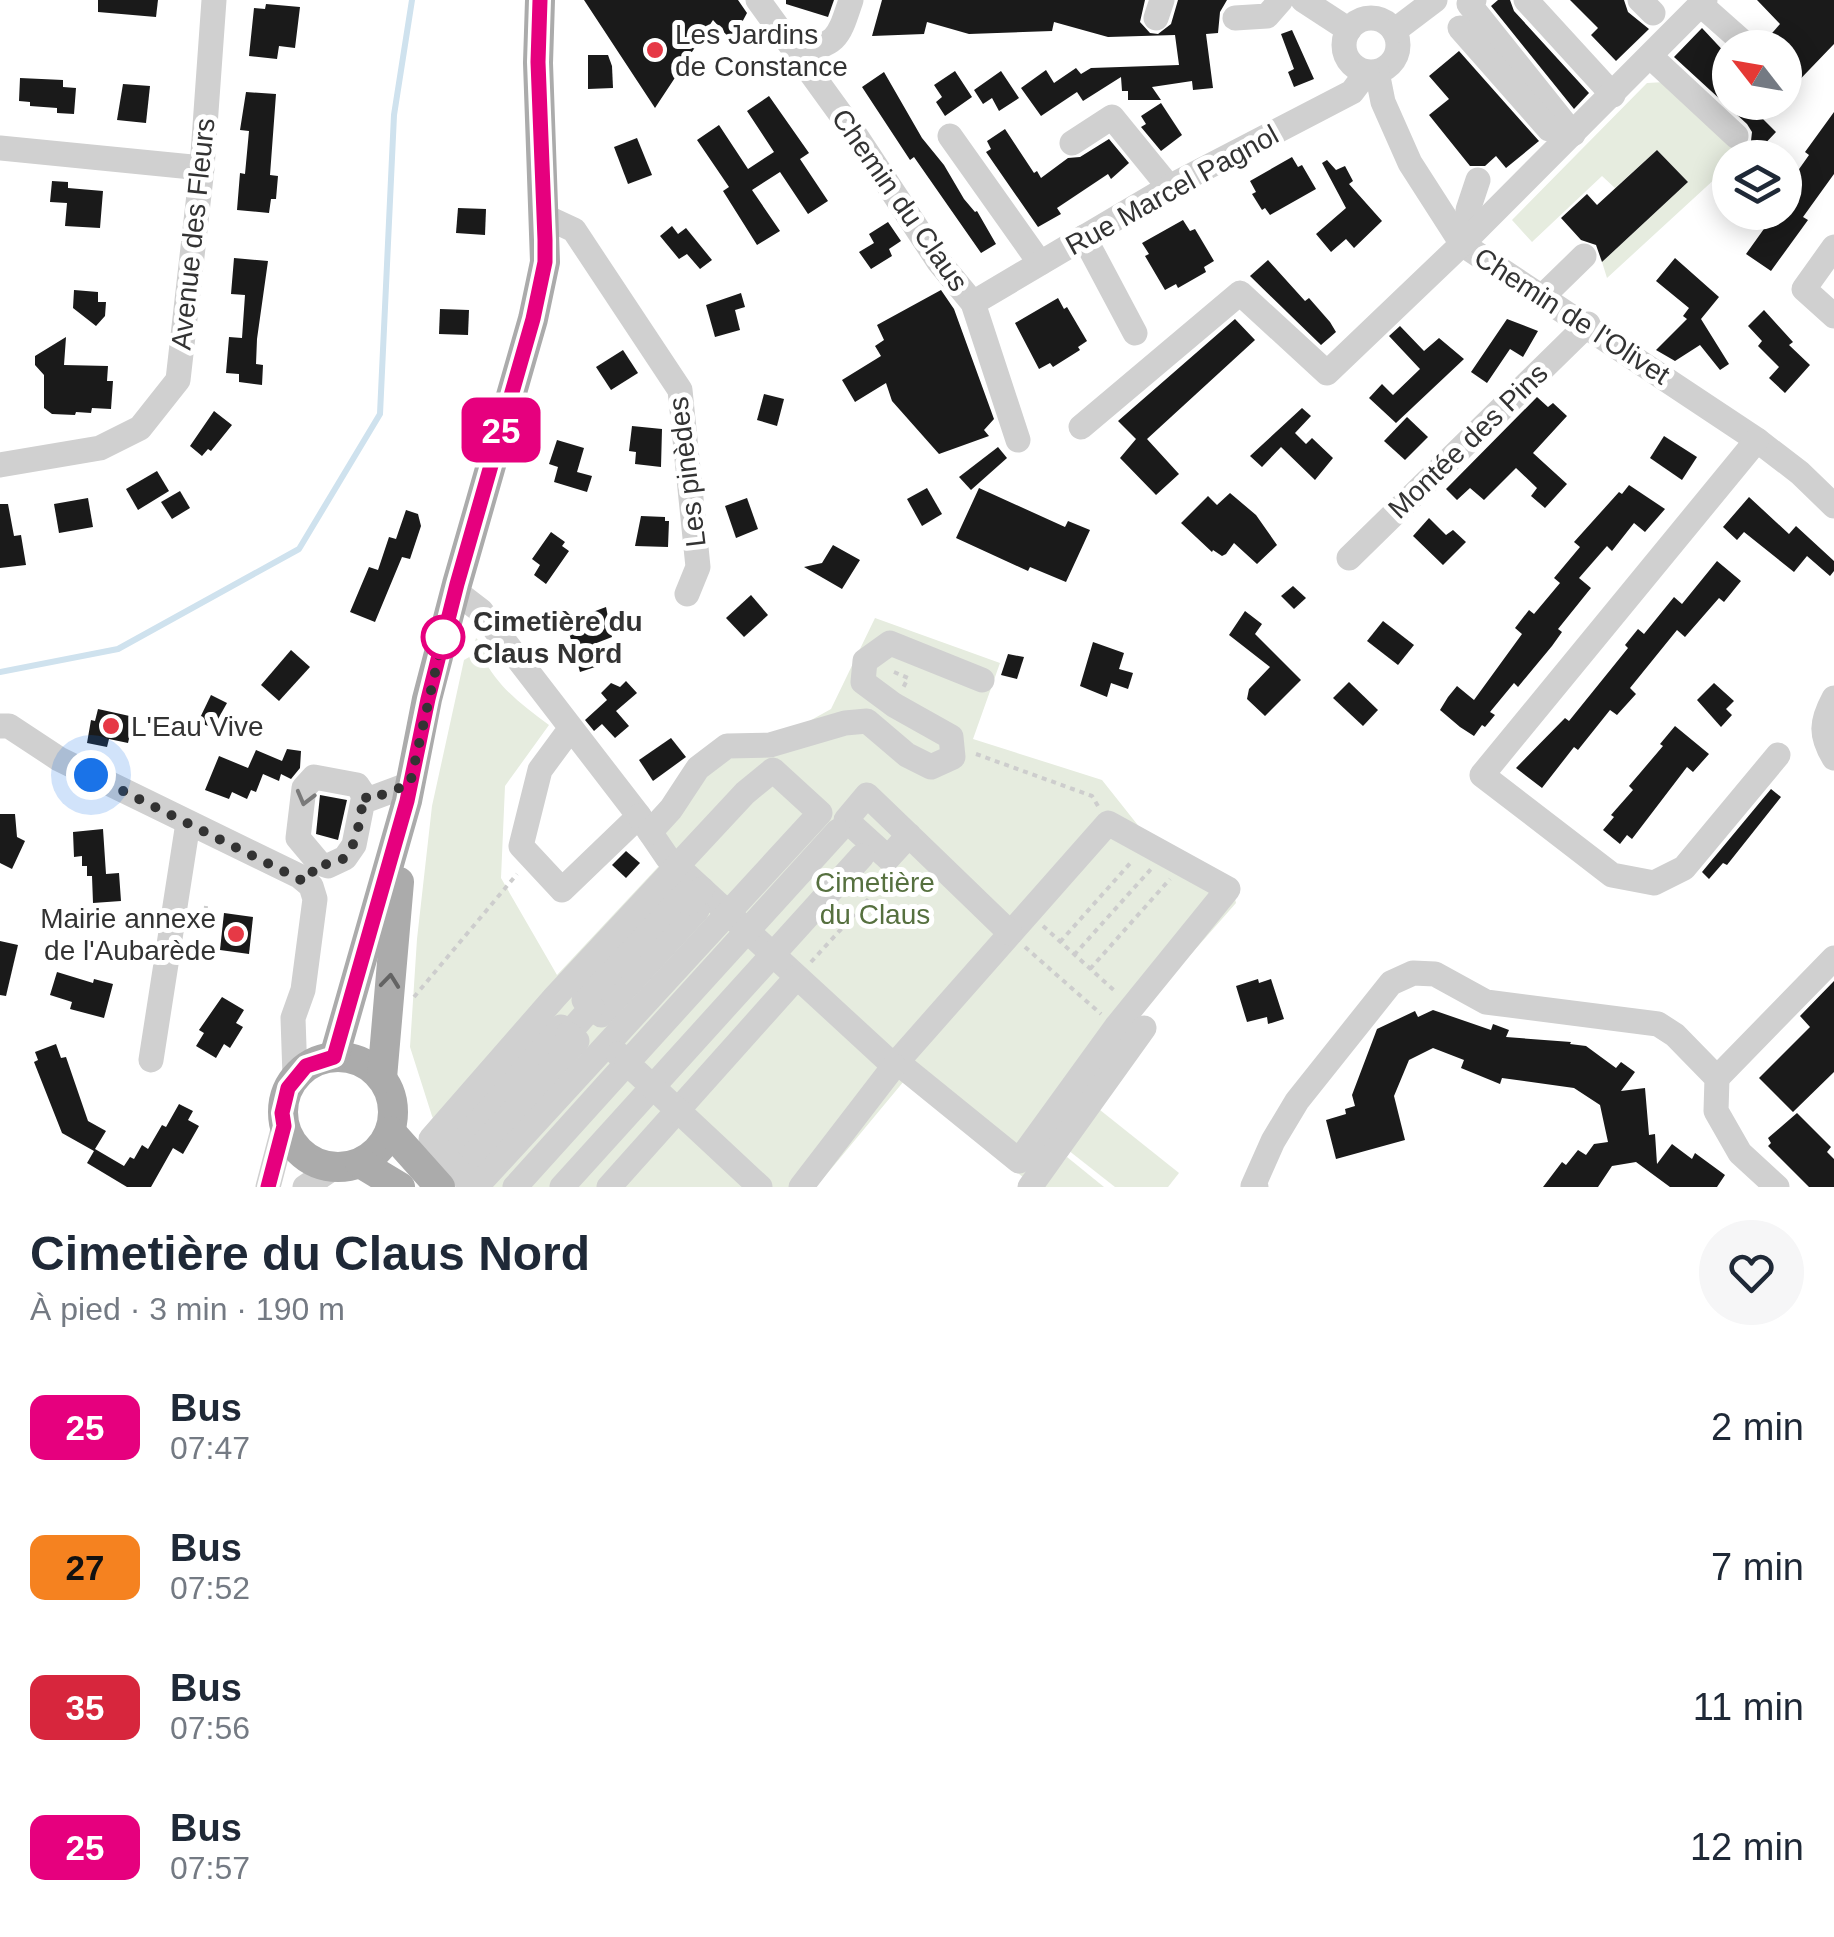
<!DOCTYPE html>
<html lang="fr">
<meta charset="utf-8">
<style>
:root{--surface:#fff;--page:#f6f6f7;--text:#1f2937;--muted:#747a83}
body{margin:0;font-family:Helvetica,sans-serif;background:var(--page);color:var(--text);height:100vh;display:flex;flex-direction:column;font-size:38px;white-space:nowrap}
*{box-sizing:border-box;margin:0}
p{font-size:32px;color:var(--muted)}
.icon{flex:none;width:55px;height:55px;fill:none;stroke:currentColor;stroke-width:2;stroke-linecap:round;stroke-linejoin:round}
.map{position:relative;height:1187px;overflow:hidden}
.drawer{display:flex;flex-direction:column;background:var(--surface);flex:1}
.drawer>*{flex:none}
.badge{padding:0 20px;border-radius:15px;font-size:35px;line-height:65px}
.needle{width:65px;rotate:301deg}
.fabs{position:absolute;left:1712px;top:30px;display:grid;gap:20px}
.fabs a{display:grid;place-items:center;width:90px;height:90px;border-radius:50%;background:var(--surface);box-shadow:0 5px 25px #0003;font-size:50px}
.you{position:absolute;width:50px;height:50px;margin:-25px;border:8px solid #fff;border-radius:50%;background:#1a73e8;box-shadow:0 0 0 15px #1a73e833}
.map>.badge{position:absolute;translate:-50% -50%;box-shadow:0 0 0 5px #fff}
.round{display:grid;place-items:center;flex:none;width:105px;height:105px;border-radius:52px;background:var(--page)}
.headline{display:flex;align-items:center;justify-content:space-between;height:170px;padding:0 30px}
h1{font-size:48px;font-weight:700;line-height:75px}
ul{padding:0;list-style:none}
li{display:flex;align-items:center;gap:30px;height:140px;padding:0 30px}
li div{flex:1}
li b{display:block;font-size:38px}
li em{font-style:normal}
li .badge{min-width:110px;font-weight:700;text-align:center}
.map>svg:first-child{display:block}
.green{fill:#e6ecdf}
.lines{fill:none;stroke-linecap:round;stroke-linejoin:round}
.stream{stroke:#cfe2ee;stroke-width:6}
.building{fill:#1a1a1a}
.path{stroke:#cdcdcd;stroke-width:4;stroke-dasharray:5 5;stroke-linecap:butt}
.minor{stroke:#d0d0d0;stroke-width:25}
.major{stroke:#ababab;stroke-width:30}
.oneway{stroke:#7a7a7a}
.oneway2{stroke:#636363}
.line-casing{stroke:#fff;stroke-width:22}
.line{stroke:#e6007e;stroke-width:15}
.walk{stroke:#333;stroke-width:10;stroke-dasharray:0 18}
.poi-dot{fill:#e63946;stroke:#fff;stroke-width:4}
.stop-dot{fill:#fff;stroke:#e6007e;stroke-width:5}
.labels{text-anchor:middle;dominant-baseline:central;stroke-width:10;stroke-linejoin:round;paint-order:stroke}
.poi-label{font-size:28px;fill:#333;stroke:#fff;text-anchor:start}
.street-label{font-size:28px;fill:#333;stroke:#fff}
.stop-label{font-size:28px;font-weight:bold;fill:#333;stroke:#fff;text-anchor:start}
.park-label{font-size:28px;fill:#56703f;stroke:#fff}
</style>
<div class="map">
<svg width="1834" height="1187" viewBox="0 0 1834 1187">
<rect width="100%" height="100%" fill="#fff"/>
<!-- green -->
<g class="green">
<path d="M1665 82 1741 155 1730 158V165L1607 278 1602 262 1688 182 1657 150 1615 188 1602 176 1532 242 1512 220 1647 83Z"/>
<path d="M875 618 1000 663 973 739 1102 780 1156 848 1230 878 1236 903 1148 1003 1024 1178 904 1081 816 1187H467L432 1116 410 1047 417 939 432 806 464 660 471 656 476 638 487 649 483 658C499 688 522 705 549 725L505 786 501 878 557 975 672 852 662 839 719 737 786 734 831 709Z"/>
<path d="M1100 1110 1179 1173 1168 1187H1115L1068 1150Z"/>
<path d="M1067 1157 1104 1187H1043Z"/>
</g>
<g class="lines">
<!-- stream -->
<path class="stream" d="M0 672 118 649 299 549 380 414 394 115 412 0"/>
</g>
<!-- building -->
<g class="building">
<path d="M98 0H158L156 17 98 12Z"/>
<path d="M584 0H738L747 13 732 41 713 20 655 108Z"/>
<path d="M786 0H834L828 17 786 4Z"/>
<path d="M882 0H1145L1140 22 1150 33 1158 34 1171 24 1178 0H1227L1220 12 1218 33 1206 34 1213 88 1193 90 1192 81 1152 87 1161 100H1128V91H1122L1121 77 1083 101 1077 92 1041 116 1021 88 1046 70 1054 83 1076 68 1081 74 1091 68 1179 65 1175 35 1108 37 1054 22 1052 31 969 34 927 22 924 34 872 36Z"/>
<path d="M1498 0H1510L1514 11 1589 93 1574 109 1491 6Z"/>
<path d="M1570 0H1624L1628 12 1649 29 1616 61 1591 35 1598 28Z"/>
<path d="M1757 0H1834V44L1785 95V48H1759L1780 24Z"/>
<path d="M266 4 300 7 295 48 279 46 277 59 249 56 254 8 265 9Z"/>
<path d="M1702 28 1730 58V102H1778L1763 119 1776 132 1759 150 1751 141 1752 132 1747 124 1674 57Z"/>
<path d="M1292 30 1314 79 1294 87 1288 72 1294 69 1281 34Z"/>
<path d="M1459 51 1539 141 1506 168 1496 156 1485 166H1470L1429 115 1449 99 1429 76Z"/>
<path d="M588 55H608L612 66 613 88 588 89Z"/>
<path d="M955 71 972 97 945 116 936 102 942 97 934 85Z"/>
<path d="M1001 71 1019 98 999 111 992 98 983 104 974 90Z"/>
<path d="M884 72 922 138 944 165 964 199 975 212 977 211 996 244 981 253 914 157 910 160 862 87Z"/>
<path d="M20 78 63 80V87L76 88 74 114 57 113V108L30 106V102L19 101Z"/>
<path d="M123 84 150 86 146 123 117 120Z"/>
<path d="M246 92 276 94 270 175 278 176 276 199H271L269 213 237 210 240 173 245 174 249 131 240 130Z"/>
<path d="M769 96 809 153 800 159 828 201 808 214 780 172 752 190 780 231 757 245 723 191 729 187 697 140 719 125 748 169 774 152 747 111Z"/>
<path d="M1161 103 1182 135 1161 151 1141 127 1146 124 1141 116Z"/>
<path d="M1834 112V174L1803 217 1808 220 1771 271 1746 254 1776 212H1785V189L1809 155 1805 152Z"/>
<path d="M1005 129 1034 173 1037 171 1041 178 1068 158 1080 157 1109 139 1129 163 1111 179 1108 174 1057 208 1061 214 1038 227 986 152 991 149 987 141Z"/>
<path d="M637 138 652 175 628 184 614 147Z"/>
<path d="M1657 150 1688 182 1602 262 1596 245 1581 240 1561 218 1587 194 1597 205Z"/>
<path d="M1292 157 1298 167 1302 165 1316 189 1270 215 1265 208 1262 210 1252 194 1256 192 1250 181Z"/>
<path d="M1327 160 1336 170 1345 166 1353 181 1349 184 1382 221 1354 248 1346 239 1331 252 1316 234 1346 208 1322 163Z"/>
<path d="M52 181 68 182V188L103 191 100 228 65 226 67 203 50 202Z"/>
<path d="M458 208 486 209 485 235 456 233Z"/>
<path d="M1183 220 1190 231 1195 229 1214 261 1204 267 1206 272 1178 288 1176 284 1165 290 1145 256 1149 254 1142 243Z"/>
<path d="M888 222 901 241 889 249 892 256 871 269 859 252 874 243 869 234Z"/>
<path d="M672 226 678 234 686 228 712 260 700 269 687 254 679 259 660 236Z"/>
<path d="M234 258 268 261 257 339 256 364 263 365 262 385 239 382V374L226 373 229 337 242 338 245 295 231 294Z"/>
<path d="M1675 258 1719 297 1701 319 1729 364 1720 370 1700 345 1675 361 1656 350 1687 319 1683 316 1689 308 1656 281Z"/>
<path d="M1268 260 1305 301 1309 298 1330 322 1336 332 1321 345 1250 276Z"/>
<path d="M74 290 98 292V302H106L105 316 96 326 73 308Z"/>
<path d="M941 290 954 309 994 419 984 430 989 436 939 454 892 401 886 383 855 402 842 380 881 356 875 346 884 340 877 325Z"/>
<path d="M741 293 745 307 735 310 740 330 715 337 706 305Z"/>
<path d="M1058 298 1064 309 1067 307 1087 341 1078 347 1080 350 1053 367 1050 363 1039 369 1015 323Z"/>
<path d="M440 309 469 310 468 335 439 334Z"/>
<path d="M1764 310 1793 342 1789 345 1810 365 1785 393 1769 378 1779 367 1758 346 1762 341 1748 326Z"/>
<path d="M1235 319 1255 340 1147 439 1179 474 1156 495 1120 458 1136 439 1118 421Z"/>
<path d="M1507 319 1538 331 1523 357 1510 349 1487 383 1471 372Z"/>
<path d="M1400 326 1424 351 1439 338 1464 359 1396 423 1369 398 1382 384 1393 395 1420 369 1389 336Z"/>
<path d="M66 337 64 365 108 366 107 381H113L111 409 92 408 91 413 76 412 75 415 52 414 44 408V375L35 365V356Z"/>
<path d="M623 350 638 373 611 390 596 367Z"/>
<path d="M764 394 784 399 777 426 757 420Z"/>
<path d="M1537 397 1548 407 1553 403 1567 416 1533 453 1567 484 1545 508 1531 496 1537 488 1516 468 1484 500 1470 488 1457 500 1446 489Z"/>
<path d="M1302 408 1311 416 1295 433 1306 444 1312 438 1333 458 1315 480 1281 447 1262 467 1250 456Z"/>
<path d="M214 411 232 425 211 451 208 449 202 456 190 446Z"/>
<path d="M1407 417 1428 437 1405 460 1384 441Z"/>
<path d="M632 426 662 429 661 467 635 464 636 452 629 451Z"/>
<path d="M1664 436 1697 457 1682 480 1650 458Z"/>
<path d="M557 440 584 448 577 472 592 476 587 492 554 482 558 467 549 464Z"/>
<path d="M998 447 1007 458 971 490 959 477Z"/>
<path d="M157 471 169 491 138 510 126 489Z"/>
<path d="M1629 485 1665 509 1645 532 1634 523 1612 551 1607 546 1579 578 1591 588 1558 629 1562 632 1552 646 1518 687 1514 683 1490 712 1495 715 1485 727 1482 725 1474 736 1460 727 1440 710 1448 697 1457 686 1474 700 1522 634 1515 628 1529 610 1534 614 1560 583 1554 578 1580 547 1574 542 1619 492 1622 494Z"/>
<path d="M927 488 942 514 922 526 907 499Z"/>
<path d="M979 488 1065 527 1068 521 1090 530 1066 582 1030 567 1028 571 956 538Z"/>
<path d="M180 491 190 508 172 519 161 502Z"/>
<path d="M1230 493 1256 515 1277 545 1257 564 1234 543 1226 554 1222 556 1213 550 1212 552 1181 523 1208 496 1217 505Z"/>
<path d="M1749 497 1789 534 1796 526 1834 561V571L1830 576 1807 556 1794 572 1744 532 1737 540 1723 527Z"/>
<path d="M88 498 93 527 59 533 54 504Z"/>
<path d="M747 498 758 529 736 538 725 506Z"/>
<path d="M0 504H8L14 536 21 535 26 565 0 568Z"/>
<path d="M406 510 418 514 421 526 410 559 402 557 375 622 350 612 369 567 378 570 389 537 396 539Z"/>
<path d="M641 516 665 517V521H669L668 547 635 546Z"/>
<path d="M1429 518 1446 535 1453 530 1466 542 1443 565 1413 536Z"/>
<path d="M551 532 565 542 562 546 569 551 546 584 534 575 540 565 532 559Z"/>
<path d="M833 545 860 560 842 589 804 567 822 563Z"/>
<path d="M1717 561 1741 581 1724 602 1719 598 1685 637 1677 630 1630 688 1636 694 1617 715 1610 710 1578 750 1574 747 1542 788 1516 768 1565 718 1569 721 1628 648 1625 645 1638 629 1644 634 1674 597 1682 604Z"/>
<path d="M1293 586 1306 598 1294 609 1281 596Z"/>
<path d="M751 595 768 615 744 637 726 618Z"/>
<path d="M606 607 612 637 594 644 601 665 580 672 566 622Z"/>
<path d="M1245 611 1262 624 1255 634 1301 680 1265 716 1247 699 1249 689 1270 667 1229 635Z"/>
<path d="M1383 621 1414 645 1398 665 1367 641Z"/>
<path d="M1093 642 1124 653 1119 669 1133 673 1128 689 1111 683 1107 697 1080 686Z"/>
<path d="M291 650 310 667 279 701 261 685Z"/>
<path d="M1008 654 1024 657 1017 679 1001 675Z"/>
<path d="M626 681 637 693 616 711 629 726 615 738 602 724 594 731 585 720 607 700 601 693 611 683 620 687Z"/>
<path d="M1349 682 1378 710 1363 726 1333 698Z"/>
<path d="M1714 683 1734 701 1726 709 1732 715 1721 727 1697 700Z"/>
<path d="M211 695 227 703 213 728 198 722Z"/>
<path d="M98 709 134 717 128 743 109 739 107 747 87 743 91 720 95 721Z"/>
<path d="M1675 726 1709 754 1693 772 1687 767 1632 839 1627 835 1620 844 1603 830 1614 817 1611 815 1633 790 1629 786 1663 746 1660 744Z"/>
<path d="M671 738 686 757 653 781 639 760Z"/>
<path d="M287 749 301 751 300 768 291 779 281 774 279 781 263 774 256 792 251 790 247 799 232 792 229 799 205 790 219 756 248 768 256 750 282 761Z"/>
<path d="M1771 789 1781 797 1727 865 1723 863 1709 879 1702 872Z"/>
<path d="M320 795 347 800 338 840 316 834Z"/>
<path d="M0 814H15L17 837 25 841 12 869 0 863Z"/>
<path d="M103 829 106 874 119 873 121 901 93 903 92 876H87V866H82V856L74 857 73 832Z"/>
<path d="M626 851 640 863 626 878 612 865Z"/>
<path d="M224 913 253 917 249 954 220 950Z"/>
<path d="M0 941 18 945 6 996 0 995Z"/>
<path d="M57 972 93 983 94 979 113 984 104 1018 70 1009 72 1002 50 995Z"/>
<path d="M1258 979 1259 983 1271 979 1284 1019 1268 1024 1267 1017 1247 1022 1236 986Z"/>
<path d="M1834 981V1072L1793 1112 1759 1078 1810 1027 1800 1016Z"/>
<path d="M222 997 244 1010 236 1023 243 1027 230 1048 224 1044 216 1058 196 1046 204 1033 199 1030Z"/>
<path d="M1433 1010 1491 1030 1493 1024 1509 1030 1506 1037 1571 1042 1570 1044 1586 1046 1616 1068 1621 1062 1635 1072 1621 1091 1645 1088 1649 1135 1655 1134 1657 1164 1672 1144 1692 1159 1695 1153 1725 1175 1717 1187H1670L1636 1162 1612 1166 1598 1187H1543L1562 1162 1566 1165 1578 1150 1586 1155 1594 1144 1608 1142 1600 1105 1574 1088 1502 1078 1500 1084 1461 1068 1464 1060 1433 1048 1409 1060 1394 1096 1405 1140 1336 1159 1326 1120 1346 1114 1345 1109 1355 1106 1352 1095 1377 1029 1415 1011 1418 1017Z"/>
<path d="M56 1044 61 1058 66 1057 88 1121 106 1131 95 1149 124 1166 130 1157 134 1159 142 1145 148 1149 162 1125 166 1127 179 1104 193 1111 188 1120 199 1126 183 1154 173 1148 151 1187H127L87 1163 94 1151 62 1133 34 1062 38 1060 35 1052Z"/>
<path d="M1797 1113 1831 1147 1827 1152 1834 1159V1187H1809L1768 1146 1771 1143 1768 1138Z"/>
</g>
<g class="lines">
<!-- path -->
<g class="path">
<path d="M894 672 908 678 903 688"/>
<path d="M976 754 1092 796 1098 806"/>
<path d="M205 918 206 906"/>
<path d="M1043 926 1117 993"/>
<path d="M1060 942 1133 860"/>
<path d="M1025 947 1101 1014"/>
<path d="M1074 955 1151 869"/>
<path d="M811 962 885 881"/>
<path d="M1090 969 1170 879"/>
<path d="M414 997 517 874"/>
</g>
<!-- minor -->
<g class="minor">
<path d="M758 0 850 127 939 262 973 303 1018 440"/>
<path d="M1303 0 1349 30"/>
<path d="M1474 0 1469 4 1573 134"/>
<path d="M1526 0 1613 95"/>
<path d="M1640 0 1653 13"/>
<path d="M1701 5 1744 43"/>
<path d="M1156 18 1162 0"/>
<path d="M1235 18 1267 16 1281 0"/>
<circle cx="1371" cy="45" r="27"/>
<path d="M1460 28 1549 129"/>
<path d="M1394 31 1435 0"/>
<path d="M796 52C838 44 838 39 851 0"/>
<path d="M1651 57 1736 136"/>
<path d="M1377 72 1383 102 1410 163 1462 244 1757 440 1800 473 1834 506"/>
<path d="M950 136 1040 263"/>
<path d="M1072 143 1112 117 1169 187"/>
<path d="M0 148 202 168"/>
<path d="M546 217 574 230 680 390 698 567 687 594"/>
<path d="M1474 231 1468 210 1478 180"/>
<path d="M1084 237 1135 333"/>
<path d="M1834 247 1804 289 1834 316"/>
<path d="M1543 296 1584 256"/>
<path d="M973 303 1169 187 1352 92 1367 72"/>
<path d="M1081 427 1240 293 1327 373 1462 244 1705 0"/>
<path d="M1757 440 1482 775 1612 875 1654 883 1684 868 1778 755"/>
<path d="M0 465 100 448 140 428 178 380 202 168 214 0"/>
<path d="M1349 558 1588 324"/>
<path d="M455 591 481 611 639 816 562 890 521 846 540 770 571 728"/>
<path d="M1834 698C1821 722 1820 735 1834 758"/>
<path d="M0 726H9L59 759 299 876 311 886 315 899 303 990 293 1018 295 1076"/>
<path d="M364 795 354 845 345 858 328 866 319 863 298 838 304 788 314 777 357 785 367 800 410 784"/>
<path d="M639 816 667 857 894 1066 897 1062 1019 1161 1116 1027 1228 889 1108 823 897 1062"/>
<path d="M650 832 671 809 698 768 727 746 770 745 845 723 867 721 907 755 931 767 953 757 951 737 894 705 863 682 865 661 890 643 982 680"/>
<path d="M909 835 888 858 846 820 867 795 918 844 1010 933"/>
<path d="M592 1007 601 1015 697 910 690 903"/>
<path d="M151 1060 188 823"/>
<path d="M1717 1078 1834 958"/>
<path d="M443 1156 561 1027 568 1034 592 1007 584 1000 680 894 690 903 702 889"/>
<path d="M457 1173 577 1041 568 1034"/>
<path d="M268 1187 284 1126"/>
<path d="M305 1187 333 1168"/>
<path d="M472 1187 431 1139 555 997 745 793 773 770 820 813 476 1187"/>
<path d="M515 1187 627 1063 618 1054"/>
<path d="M562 1187 862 856"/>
<path d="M609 1187 797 977"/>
<path d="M760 1187 627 1063 838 831"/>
<path d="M801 1187 894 1066"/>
<path d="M1030 1187 1144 1028"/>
<path d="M1256 1187 1253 1186 1273 1141 1297 1101 1391 983 1413 973 1435 974 1486 1002 1658 1024 1675 1035 1717 1078 1716 1111 1740 1153 1777 1187"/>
</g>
<!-- major -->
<g class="major">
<circle cx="338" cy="1112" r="55"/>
<path d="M334 1057 407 801 427 699 457 584 533 319 545 262 538 63 540 0"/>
<path d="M382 1078 399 882"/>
<path d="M390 1131 440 1187"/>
<path d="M360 1163 400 1187"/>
</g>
</g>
<!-- one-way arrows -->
<defs><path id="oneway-chevron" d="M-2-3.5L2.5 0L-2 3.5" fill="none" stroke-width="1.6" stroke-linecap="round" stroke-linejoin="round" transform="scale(2.5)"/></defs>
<use class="oneway" href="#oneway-chevron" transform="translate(305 798) rotate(105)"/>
<use class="oneway2" href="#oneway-chevron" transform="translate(390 981) rotate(-84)"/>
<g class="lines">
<defs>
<path id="line" d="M268 1187 284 1126 282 1113 288 1088 306 1066 334 1057 407 801 428 699 457 584 533 319 545 262V240L538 62 540 0"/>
</defs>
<!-- line casing -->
<use href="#line" class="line-casing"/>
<!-- line -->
<use href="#line" class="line"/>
<!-- walk -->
<path class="walk" d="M91 775 305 882 319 863C357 873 359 820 364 795L368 800 410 784 443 637"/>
</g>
<!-- markers -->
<g class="poi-dot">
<circle cx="655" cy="50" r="10"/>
<circle cx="111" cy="726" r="10"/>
<circle cx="236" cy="934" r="10"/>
</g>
<circle class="stop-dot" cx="443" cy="637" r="20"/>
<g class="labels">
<!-- poi labels -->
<g class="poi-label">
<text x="675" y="34">Les Jardins<tspan x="675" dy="32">de Constance</tspan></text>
<text x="131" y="726">L'Eau Vive</text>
<text x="216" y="918" text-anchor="end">Mairie annexe<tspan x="216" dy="32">de l'Aubarède</tspan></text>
</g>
<!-- street labels -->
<g class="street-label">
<text transform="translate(1172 190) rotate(-29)">Rue Marcel Pagnol</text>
<text transform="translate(900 200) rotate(55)">Chemin du Claus</text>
<text transform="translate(193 234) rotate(-84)">Avenue des Fleurs</text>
<text transform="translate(1572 316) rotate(33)">Chemin de l'Olivet</text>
<text transform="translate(1468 441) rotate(-44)">Montée des Pins</text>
<text transform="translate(687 472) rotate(-97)">Les pinèdes</text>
</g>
<!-- stop labels -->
<g class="stop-label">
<text x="473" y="621">Cimetière du<tspan x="473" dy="32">Claus Nord</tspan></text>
</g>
<!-- park labels -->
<g class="park-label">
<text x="875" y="882">Cimetière<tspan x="875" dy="32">du Claus</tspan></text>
</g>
</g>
</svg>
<div class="fabs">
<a><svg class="needle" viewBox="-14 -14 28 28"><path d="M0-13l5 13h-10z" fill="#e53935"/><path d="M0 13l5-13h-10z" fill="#747a83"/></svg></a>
<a><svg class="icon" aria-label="layers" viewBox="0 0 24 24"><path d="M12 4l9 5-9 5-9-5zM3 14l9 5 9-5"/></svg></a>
</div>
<div class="you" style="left:91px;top:775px"></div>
<b class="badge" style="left:501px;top:430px;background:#e6007e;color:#fff">25</b>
</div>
<section class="drawer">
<div class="headline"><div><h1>Cimetière du Claus Nord</h1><p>À pied · 3 min · 190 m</p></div><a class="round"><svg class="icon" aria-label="heart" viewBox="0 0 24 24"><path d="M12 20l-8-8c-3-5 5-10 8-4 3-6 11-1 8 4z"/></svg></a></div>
<ul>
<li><span class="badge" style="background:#e6007e;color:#fff">25</span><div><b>Bus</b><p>07:47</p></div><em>2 min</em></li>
<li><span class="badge" style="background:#f58220;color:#111">27</span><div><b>Bus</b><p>07:52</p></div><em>7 min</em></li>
<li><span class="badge" style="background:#d7263d;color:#fff">35</span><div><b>Bus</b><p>07:56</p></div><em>11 min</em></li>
<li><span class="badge" style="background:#e6007e;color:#fff">25</span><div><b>Bus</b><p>07:57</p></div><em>12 min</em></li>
</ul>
</section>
